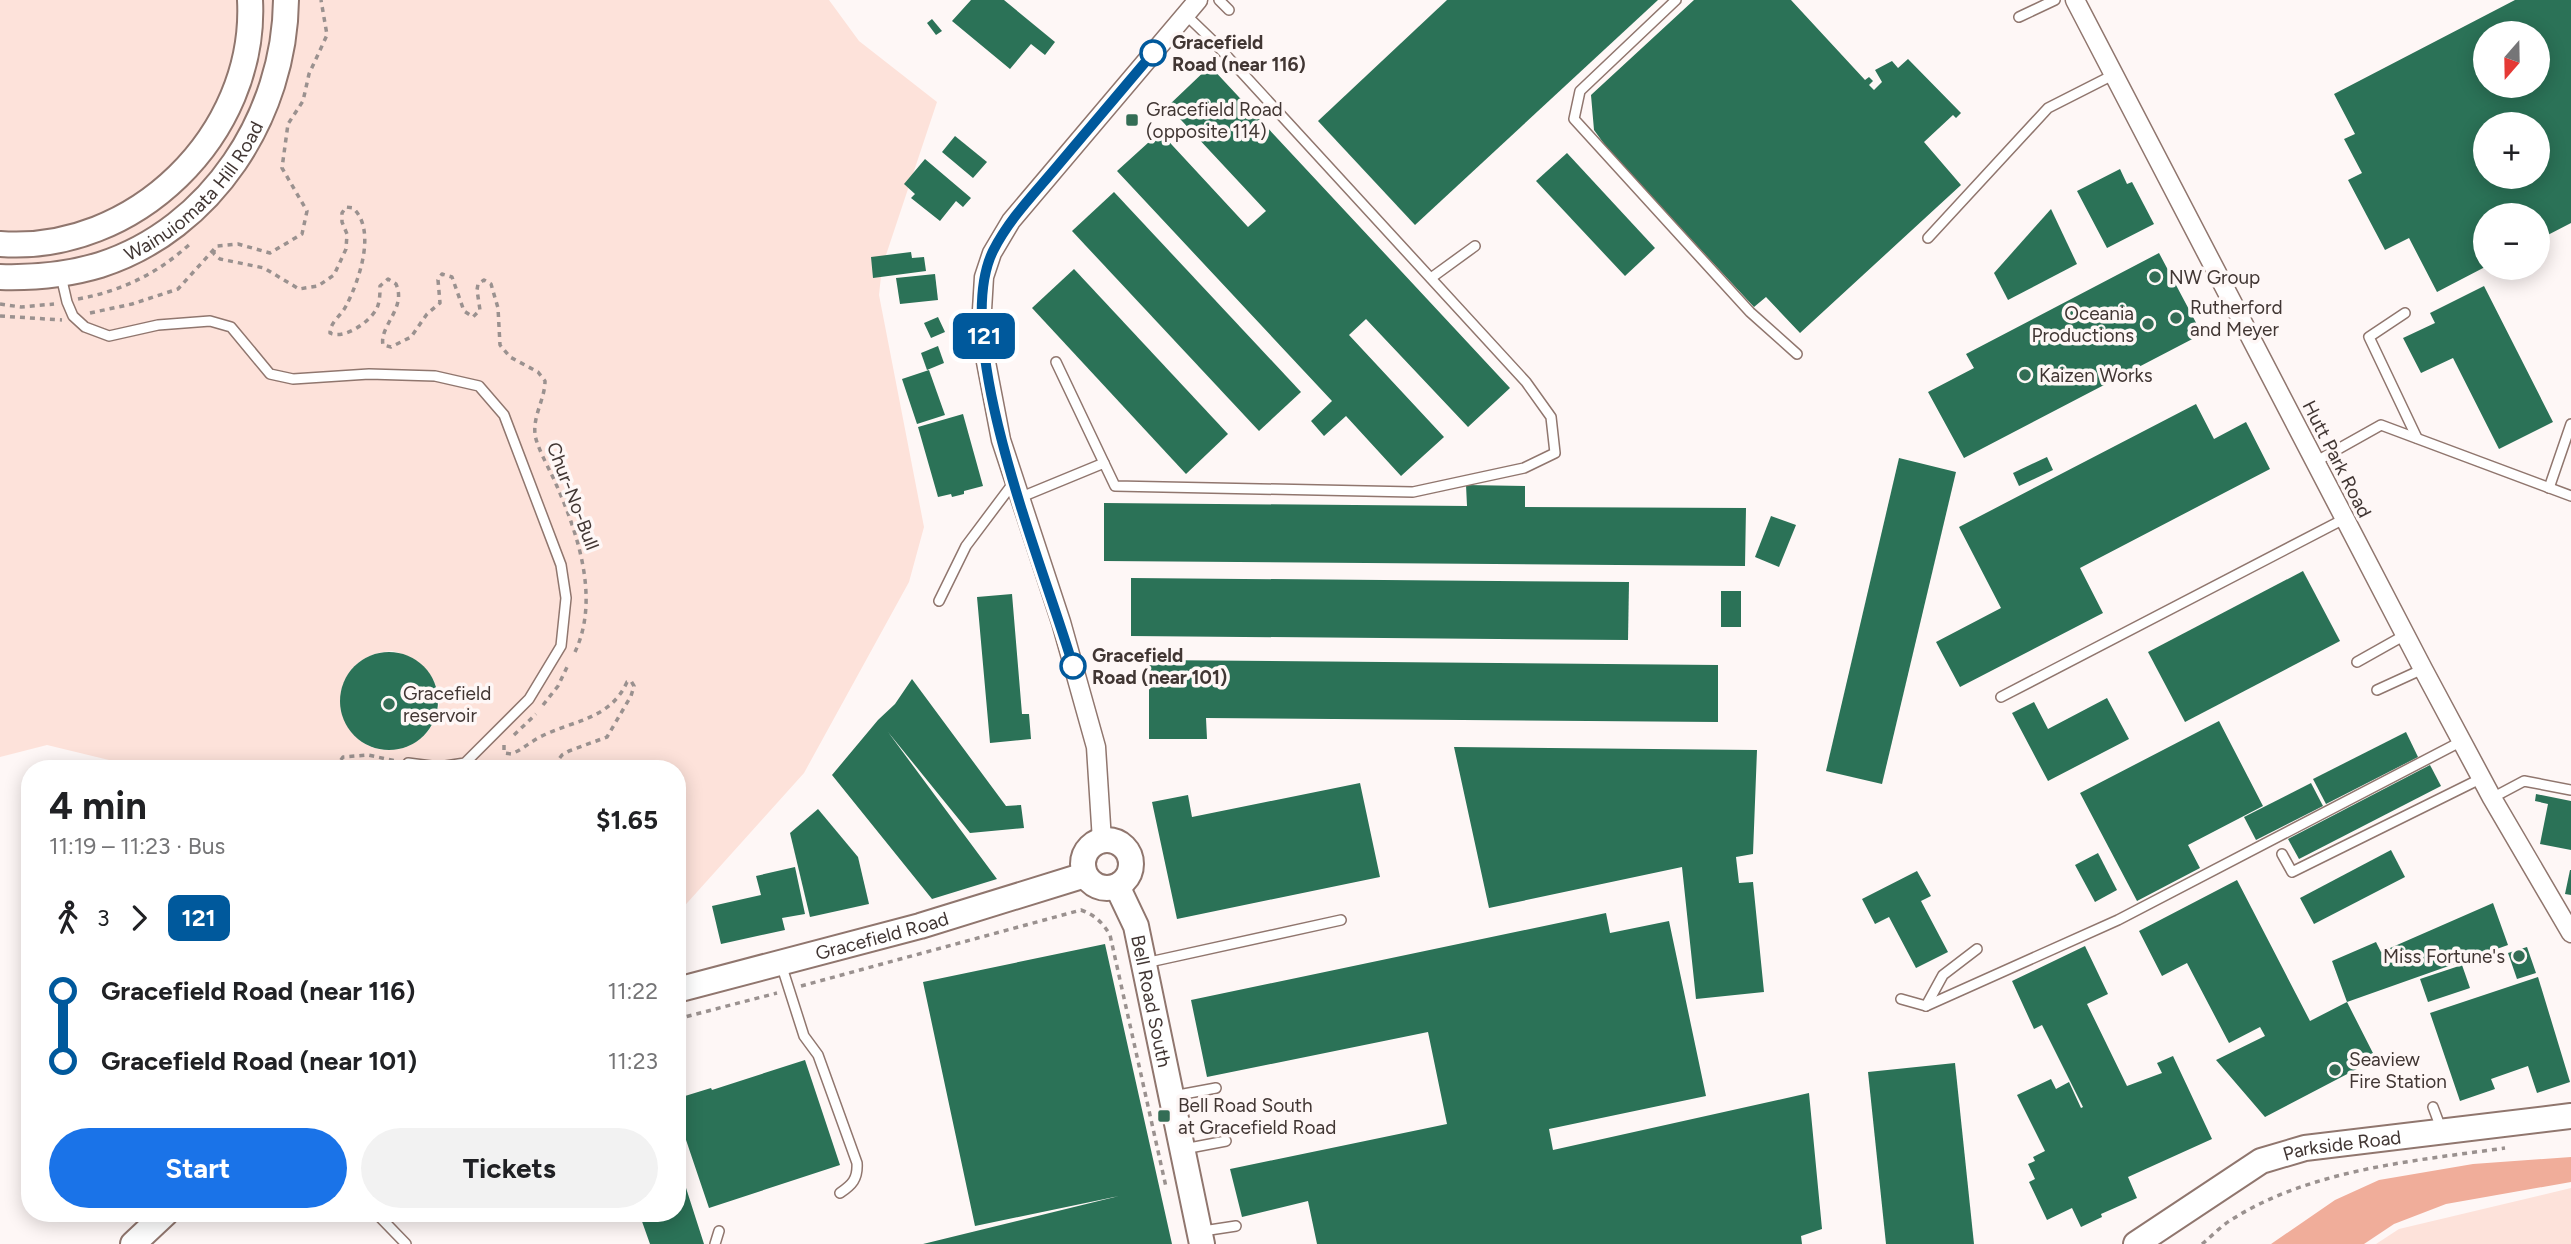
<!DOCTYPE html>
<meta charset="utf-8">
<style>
:root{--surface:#fff;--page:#f2f2f2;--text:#202124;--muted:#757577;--accent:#1a73e8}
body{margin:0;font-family:Figtree,sans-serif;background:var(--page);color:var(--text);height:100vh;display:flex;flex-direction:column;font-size:26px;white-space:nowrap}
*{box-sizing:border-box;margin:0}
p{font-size:23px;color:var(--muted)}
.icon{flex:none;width:38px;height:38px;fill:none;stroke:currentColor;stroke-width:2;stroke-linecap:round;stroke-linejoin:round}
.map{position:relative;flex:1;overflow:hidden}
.sheet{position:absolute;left:21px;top:760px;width:665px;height:462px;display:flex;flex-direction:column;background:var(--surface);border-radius:28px;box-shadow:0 4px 18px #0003}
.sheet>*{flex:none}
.badge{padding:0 14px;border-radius:10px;font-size:24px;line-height:46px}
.needle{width:46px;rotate:200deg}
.buttons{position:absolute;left:2473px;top:21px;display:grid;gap:14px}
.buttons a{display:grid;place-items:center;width:77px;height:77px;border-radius:50%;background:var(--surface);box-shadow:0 4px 18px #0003;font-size:35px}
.map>.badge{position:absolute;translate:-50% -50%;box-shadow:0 0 0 4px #fff}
.legs{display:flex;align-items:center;gap:10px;height:77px;padding:0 28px;font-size:23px}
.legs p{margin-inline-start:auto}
.overview{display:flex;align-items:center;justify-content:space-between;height:119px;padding:0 28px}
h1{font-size:38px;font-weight:700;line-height:52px}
.action{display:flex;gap:14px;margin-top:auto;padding:14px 28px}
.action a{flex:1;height:80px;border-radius:42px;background:var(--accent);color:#fff;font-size:28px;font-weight:700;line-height:80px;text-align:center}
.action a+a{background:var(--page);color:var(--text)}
ul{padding:0 28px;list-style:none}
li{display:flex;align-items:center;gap:24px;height:70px;font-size:26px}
li i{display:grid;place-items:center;width:10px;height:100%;margin:0 9px;background:currentColor}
li i::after{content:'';width:18px;height:18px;margin:-9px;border:5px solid;border-radius:50%;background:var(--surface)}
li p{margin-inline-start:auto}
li:first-child i{background:linear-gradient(#0000 50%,currentColor 0)}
li:last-child i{background:linear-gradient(currentColor 50%,#0000 0)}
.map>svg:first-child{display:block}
.green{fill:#fde2da;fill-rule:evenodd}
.water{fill:#f0ad9a}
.building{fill:#2b7257;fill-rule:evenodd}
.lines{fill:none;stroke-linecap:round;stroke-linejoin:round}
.lane-casing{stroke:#90766e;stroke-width:12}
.street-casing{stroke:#90766e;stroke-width:21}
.secondary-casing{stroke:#90766e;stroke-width:28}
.path{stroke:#9a918f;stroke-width:3.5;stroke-dasharray:5 5;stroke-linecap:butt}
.lane{stroke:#fff;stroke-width:9}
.street{stroke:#fff;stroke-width:18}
.secondary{stroke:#fff;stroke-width:24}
.line-1-casing{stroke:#fff;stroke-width:16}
.line-1{stroke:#00599c;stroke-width:10}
.stop-1-dot{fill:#fff;stroke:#00599c;stroke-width:3.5}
.poi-dot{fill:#336d55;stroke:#fef7f6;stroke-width:2.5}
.labels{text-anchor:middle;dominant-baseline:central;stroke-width:7;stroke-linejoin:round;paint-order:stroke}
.stop-label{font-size:19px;font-weight:bold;fill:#413633;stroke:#fef7f6;text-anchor:start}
.poi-label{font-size:19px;fill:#413633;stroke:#fef7f6;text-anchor:start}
.street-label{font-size:19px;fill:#413633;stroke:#fef7f6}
</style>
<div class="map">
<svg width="2571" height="1244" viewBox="0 0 2571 1244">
<rect width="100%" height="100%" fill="#fef7f6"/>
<!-- green -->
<g class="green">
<path d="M0 0H829L859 41 937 102 882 267 879 295 924 527 909 582 804 773 679 912 677 921V768H142L47 745 0 757ZM392 651C425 658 450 688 434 722 428 734 416 745 402 748 333 765 313 656 392 651Z"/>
<path d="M2571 1188V1244H2376L2399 1229Z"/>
</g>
<!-- water -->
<path class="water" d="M2571 1157V1182L2446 1204 2394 1224 2364 1244H2271L2335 1200 2379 1180 2473 1164Z"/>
<!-- building -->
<g class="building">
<path d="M971 0H1004L1055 42 1045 55 1031 44 1010 69 952 21Z"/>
<path d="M1447 0H1658L1415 225 1318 121Z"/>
<path d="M1694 0H1791L1865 80 1869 77 1873 81 1869 85 1874 90 1882 82 1875 70 1892 61 1898 68 1908 59 1961 113 1956 118 1953 115 1924 142 1961 185 1800 333 1766 297 1754 307 1610 152 1594 130 1591 95Z"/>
<path d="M2515 0H2571V223L2538 240V215H2485V267L2437 292 2409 238 2385 250 2348 180 2362 173 2344 139 2355 134 2334 94ZM2485 33H2538V86H2485ZM2485 124H2538V177H2485Z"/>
<path d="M932 19 942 31 936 35 927 23Z"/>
<path d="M1210 66 1510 388 1468 427 1366 319 1349 335 1444 437 1401 476 1346 416 1324 436 1311 421 1332 401 1117 171 1160 132 1248 227 1266 211 1168 106Z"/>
<path d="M955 136 987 162 973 178 942 152Z"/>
<path d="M1567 153 1655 248 1625 276 1536 181Z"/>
<path d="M925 159 971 198 963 207 956 201 940 221 911 198 915 194 904 184Z"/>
<path d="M2120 169 2127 184 2132 182 2154 224 2107 248 2077 191Z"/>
<path d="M1114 192 1301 392 1259 431 1072 231Z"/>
<path d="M2051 209 2077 264 2008 300 1994 273Z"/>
<path d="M911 252 912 258 924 257 926 271 873 278 871 257Z"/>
<path d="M2159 253 2202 334 1964 458 1928 392 1974 368 1966 354Z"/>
<path d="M1074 269 1228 434 1186 474 1032 308Z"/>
<path d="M935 274 938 300 900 304 896 278Z"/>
<path d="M2484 286 2553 422 2499 449 2453 358 2421 373 2403 338 2435 323 2430 313Z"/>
<path d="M938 317 945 332 931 338 924 323Z"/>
<path d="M938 346 944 363 927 370 921 353Z"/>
<path d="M929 370 945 415 917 424 902 379Z"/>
<path d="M2196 404 2214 439 2246 422 2270 469 2080 568 2103 613 1960 687 1936 642 2001 608 1959 527Z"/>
<path d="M963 414 983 486 964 491V494L952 497 951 494 938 497 918 427Z"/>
<path d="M2047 457 2053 470 2019 486 2013 473Z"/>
<path d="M1899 458 1956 472 1882 784 1826 771Z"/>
<path d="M1466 485 1525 486V507L1746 508 1745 566 1104 561V503L1467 506Z"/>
<path d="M1771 516 1796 525 1779 567 1755 557Z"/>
<path d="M2303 571 2340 641 2185 722 2148 652Z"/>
<path d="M1131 578 1629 582 1628 640 1131 636Z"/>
<rect x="1721" y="591" width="20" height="36"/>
<path d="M1012 594 1022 714H1029L1031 739 990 743 977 597Z"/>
<circle cx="389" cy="701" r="49"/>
<path d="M1149 660 1718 665V722L1206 718 1207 739H1149Z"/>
<path d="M912 679 1006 806 1021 805 1024 828 970 833 888 732 997 879 932 899 832 775 878 720 895 704Z"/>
<path d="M2107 698 2129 739 2048 781 2012 713 2034 702 2048 729Z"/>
<path d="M2219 721 2263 806 2188 845 2200 868 2137 901 2080 793Z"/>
<path d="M2406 732 2418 757 2326 804 2313 779Z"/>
<path d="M1454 747 1757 750 1753 854 1736 857 1739 883 1753 882 1764 992 1696 999 1682 867 1489 908Z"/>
<path d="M2430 765 2441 786 2299 859 2288 839Z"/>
<path d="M1360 783 1380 877 1177 919 1152 802 1188 795 1192 817Z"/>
<path d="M2311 783 2323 806 2256 840 2244 817Z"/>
<path d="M2536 794 2571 801V850L2540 844 2548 804 2535 801Z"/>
<path d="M818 809 858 857 869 904 810 917 790 833Z"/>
<path d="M2391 850 2405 877 2314 924 2300 898Z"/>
<path d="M2098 853 2117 890 2095 902 2075 865Z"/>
<path d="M795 867 805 914 782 918 785 930 721 944 712 906 761 895 756 876Z"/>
<path d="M2570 870H2571V895L2565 894Z"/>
<path d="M1917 871 1931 896 1921 901 1948 952 1916 968 1889 917 1875 924 1862 899Z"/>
<path d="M2237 880 2310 1021 2347 1002 2376 1059 2265 1117 2216 1060 2265 1036 2260 1027 2229 1043 2187 963 2162 976 2139 931Z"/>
<path d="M2493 903 2508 945 2347 1002 2332 961 2376 942 2381 952Z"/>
<path d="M1606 913 1610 933 1669 921 1706 1096 1549 1129 1553 1150 1809 1093 1822 1229 1801 1236 1802 1244H1317L1308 1201 1242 1217 1230 1169 1447 1124 1428 1032 1207 1077 1191 1000Z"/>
<path d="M1105 944 1172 1244H923L1119 1196 975 1226 923 982Z"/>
<path d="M2085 946 2108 994 2087 1004 2127 1086 2162 1073 2157 1063 2173 1056 2212 1139 2128 1177 2137 1198 2101 1214 2102 1217 2081 1227 2072 1208 2047 1220 2029 1182 2035 1179 2028 1164 2035 1161 2033 1157 2045 1151 2017 1095 2051 1079 2056 1089 2069 1082 2081 1108 2083 1107 2042 1025 2034 1029 2012 981Z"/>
<path d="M2527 947 2536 973 2517 979 2508 953Z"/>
<path d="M2462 965 2470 988 2428 1002 2420 979Z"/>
<path d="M2538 977 2570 1082 2537 1093 2528 1066 2491 1079 2495 1089 2460 1101 2430 1013Z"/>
<path d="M805 1060 840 1165 709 1208 684 1134 677 1136V1102L686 1099 685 1096 711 1088 712 1090Z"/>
<path d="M1955 1063 1974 1244H1886L1868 1072Z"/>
<path d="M678 1163 704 1244H650L639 1213H677Z"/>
</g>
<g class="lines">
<defs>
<g id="lane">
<path d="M1219 0 1229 10"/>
<path d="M1676 0 1580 91 1574 119 1750 312 1797 354"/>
<path d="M2019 17 2055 0"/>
<path d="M1928 238 2048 108 2113 75"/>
<path d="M61 276 67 302 73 316 85 327 109 336 158 325 210 321 231 327 270 374 293 379 369 374 435 376 479 386 504 415 561 565 566 598 561 646 529 699 465 763 439 767 408 763"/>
<path d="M1431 278 1475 246"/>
<path d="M2405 313 2369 337 2417 438"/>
<path d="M1056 362 1104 463"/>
<path d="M2315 462 2381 425 2571 496"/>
<path d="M2549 488 2571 424"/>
<path d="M1019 498 1104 463 1115 486 1413 492 1524 468 1555 453 1551 417 1526 382 1213 41 1185 14"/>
<path d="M939 601 966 546 1014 482"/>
<path d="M2357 662 2405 635"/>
<path d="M2377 690 2423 669"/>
<path d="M2001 697 2344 519"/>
<path d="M2492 798 2524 781 2571 790"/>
<path d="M2282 854 2292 872 2482 778"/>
<path d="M1145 963 1341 920"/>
<path d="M781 964 804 1036 818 1055 857 1163C858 1179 852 1185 840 1193"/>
<path d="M1901 999 1926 1006 2118 920 2462 741"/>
<path d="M1926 1006 1943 975 1977 949"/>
<path d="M1173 1096 1216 1088"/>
<path d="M2433 1107 2442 1131"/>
<path d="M1184 1149 1226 1141"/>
<path d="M376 1213 406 1244"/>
<path d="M1203 1231 1236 1226"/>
<path d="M715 1244 719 1231"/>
</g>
<g id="street">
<path d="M2075 0 2423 669 2492 798 2571 933"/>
<path d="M1102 841 1096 747 1061 622 1001 440 986 362 982 310 984 277 992 253 1011 221 1198 0"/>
</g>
<g id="secondary">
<path d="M0 244C134 254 257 135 250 0"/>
<path id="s1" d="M0 277C34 278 67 275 100 265 212 229 285 115 286 0"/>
<circle cx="1107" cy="864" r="24"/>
<path id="s2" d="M1117 886 1136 926 1202 1244"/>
<path id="s3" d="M677 990 920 926 1085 875"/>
<path d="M133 1244 166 1213"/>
<path id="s4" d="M2136 1244 2261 1161 2305 1148 2571 1116"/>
</g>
</defs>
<!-- lane casing -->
<use href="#lane" class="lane-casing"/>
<!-- street casing -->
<use href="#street" class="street-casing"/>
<!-- secondary casing -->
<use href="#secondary" class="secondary-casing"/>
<!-- path -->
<g class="path">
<path d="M214 250V254L220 259 264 268 299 289 318 286 334 275 346 249 347 234 342 222V213L346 207 353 208C377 230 359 281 346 306 341 316 330 322 330 333 344 340 370 322 377 308 380 301 380 293 380 286L388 279 396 284C407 308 379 326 383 345L391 347 411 337 427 314 440 303 438 280 442 274 452 277 464 311 473 317 480 310 477 290 478 284 484 280 491 284 498 308 500 345 510 357 538 372 545 381C545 399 533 415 535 434 536 446 551 472 556 484 578 534 600 599 575 652"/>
<path d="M78 299C122 291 159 273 192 242"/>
<path d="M0 304 21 307 54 304"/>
<path d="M90 313 132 304 178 289 217 246 238 244 270 253 302 234 307 211 282 168 288 124 303 101 309 74 327 35 321 0"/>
<path d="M0 316 62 320"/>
<path d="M543 705 558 686 568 665"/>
<path d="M514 735 536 714"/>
<path d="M504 745V753L511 754C522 750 530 742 540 737 573 720 610 720 627 682L631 681 634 686 631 696 607 737 569 751 562 755 552 768"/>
<path d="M335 768 343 757 368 755 396 761"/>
<path d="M801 986 1081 910C1095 915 1103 923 1110 935L1166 1187"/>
<path d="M677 1019 777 993"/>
<path d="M2202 1244C2212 1236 2221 1226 2231 1220 2311 1169 2414 1161 2505 1148"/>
</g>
<!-- lane -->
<use href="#lane" class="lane"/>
<!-- street -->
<use href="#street" class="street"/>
<!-- secondary -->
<use href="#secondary" class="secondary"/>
</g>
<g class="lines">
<defs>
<path id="line-1" d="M1073 666C1045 570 949 341 993 251 1008 221 1032 196 1054 170 1087 131 1120 92 1153 53"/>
</defs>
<!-- line-1 casing -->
<use href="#line-1" class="line-1-casing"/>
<!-- line-1 -->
<use href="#line-1" class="line-1"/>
</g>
<!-- markers -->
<g class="stop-1-dot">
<circle cx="1153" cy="53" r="12"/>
<circle cx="1073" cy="666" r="12"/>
</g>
<g class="poi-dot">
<rect x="1125" y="113" width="14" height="14" rx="3.5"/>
<circle cx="2155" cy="277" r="7"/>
<circle cx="2176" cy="318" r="7"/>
<circle cx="2148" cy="324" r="7"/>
<circle cx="2025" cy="375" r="7"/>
<circle cx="389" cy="704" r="7"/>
<circle cx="2519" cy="956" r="7"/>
<circle cx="2335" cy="1070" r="7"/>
<rect x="1157" y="1109" width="14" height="14" rx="3.5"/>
</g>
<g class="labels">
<!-- stop labels -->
<g class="stop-label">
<text x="1172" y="42">Gracefield<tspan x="1172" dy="22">Road (near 116)</tspan></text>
<text x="1092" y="655">Gracefield<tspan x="1092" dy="22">Road (near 101)</tspan></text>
</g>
<!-- poi labels -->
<g class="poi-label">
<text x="1146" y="109">Gracefield Road<tspan x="1146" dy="22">(opposite 114)</tspan></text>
<text x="2169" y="277">NW Group</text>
<text x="2190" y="307">Rutherford<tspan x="2190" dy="22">and Meyer</tspan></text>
<text x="2134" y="313" text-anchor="end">Oceania<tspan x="2134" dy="22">Productions</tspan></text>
<text x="2039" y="375">Kaizen Works</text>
<text x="403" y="693">Gracefield<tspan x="403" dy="22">reservoir</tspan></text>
<text x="2505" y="956" text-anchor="end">Miss Fortune's</text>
<text x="2349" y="1059">Seaview<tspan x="2349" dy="22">Fire Station</tspan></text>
<text x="1178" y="1105">Bell Road South<tspan x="1178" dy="22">at Gracefield Road</tspan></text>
</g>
<!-- street labels -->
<g class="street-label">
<text stroke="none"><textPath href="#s1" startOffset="224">Wainuiomata Hill Road</textPath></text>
<text transform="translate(2337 459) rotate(63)">Hutt Park Road</text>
<text transform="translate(573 496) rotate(69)">Chur-No-Bull</text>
<text stroke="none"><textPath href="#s3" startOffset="212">Gracefield Road</textPath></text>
<text stroke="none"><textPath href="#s2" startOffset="121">Bell Road South</textPath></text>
<text stroke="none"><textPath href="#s4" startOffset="233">Parkside Road</textPath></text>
</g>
</g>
</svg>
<div class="buttons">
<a><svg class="needle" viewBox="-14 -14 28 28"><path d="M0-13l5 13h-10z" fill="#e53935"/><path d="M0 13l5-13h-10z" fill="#757577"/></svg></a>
<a>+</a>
<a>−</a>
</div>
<b class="badge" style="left:984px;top:336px;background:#00599c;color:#fff">121</b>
<section class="sheet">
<div class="overview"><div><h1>4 min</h1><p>11:19 – 11:23 · Bus</p></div><b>$1.65</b></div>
<div class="legs"><svg class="icon" aria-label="walk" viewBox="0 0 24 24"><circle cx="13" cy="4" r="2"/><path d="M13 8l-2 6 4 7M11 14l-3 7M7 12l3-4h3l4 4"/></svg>3<svg class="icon" aria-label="forward" viewBox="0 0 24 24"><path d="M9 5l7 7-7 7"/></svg><b class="badge" style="background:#00599c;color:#fff">121</b></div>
<ul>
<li><i style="color:#00599c"></i><b>Gracefield Road (near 116)</b><p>11:22</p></li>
<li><i style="color:#00599c"></i><b>Gracefield Road (near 101)</b><p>11:23</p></li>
</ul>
<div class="action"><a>Start</a><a>Tickets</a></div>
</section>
</div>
